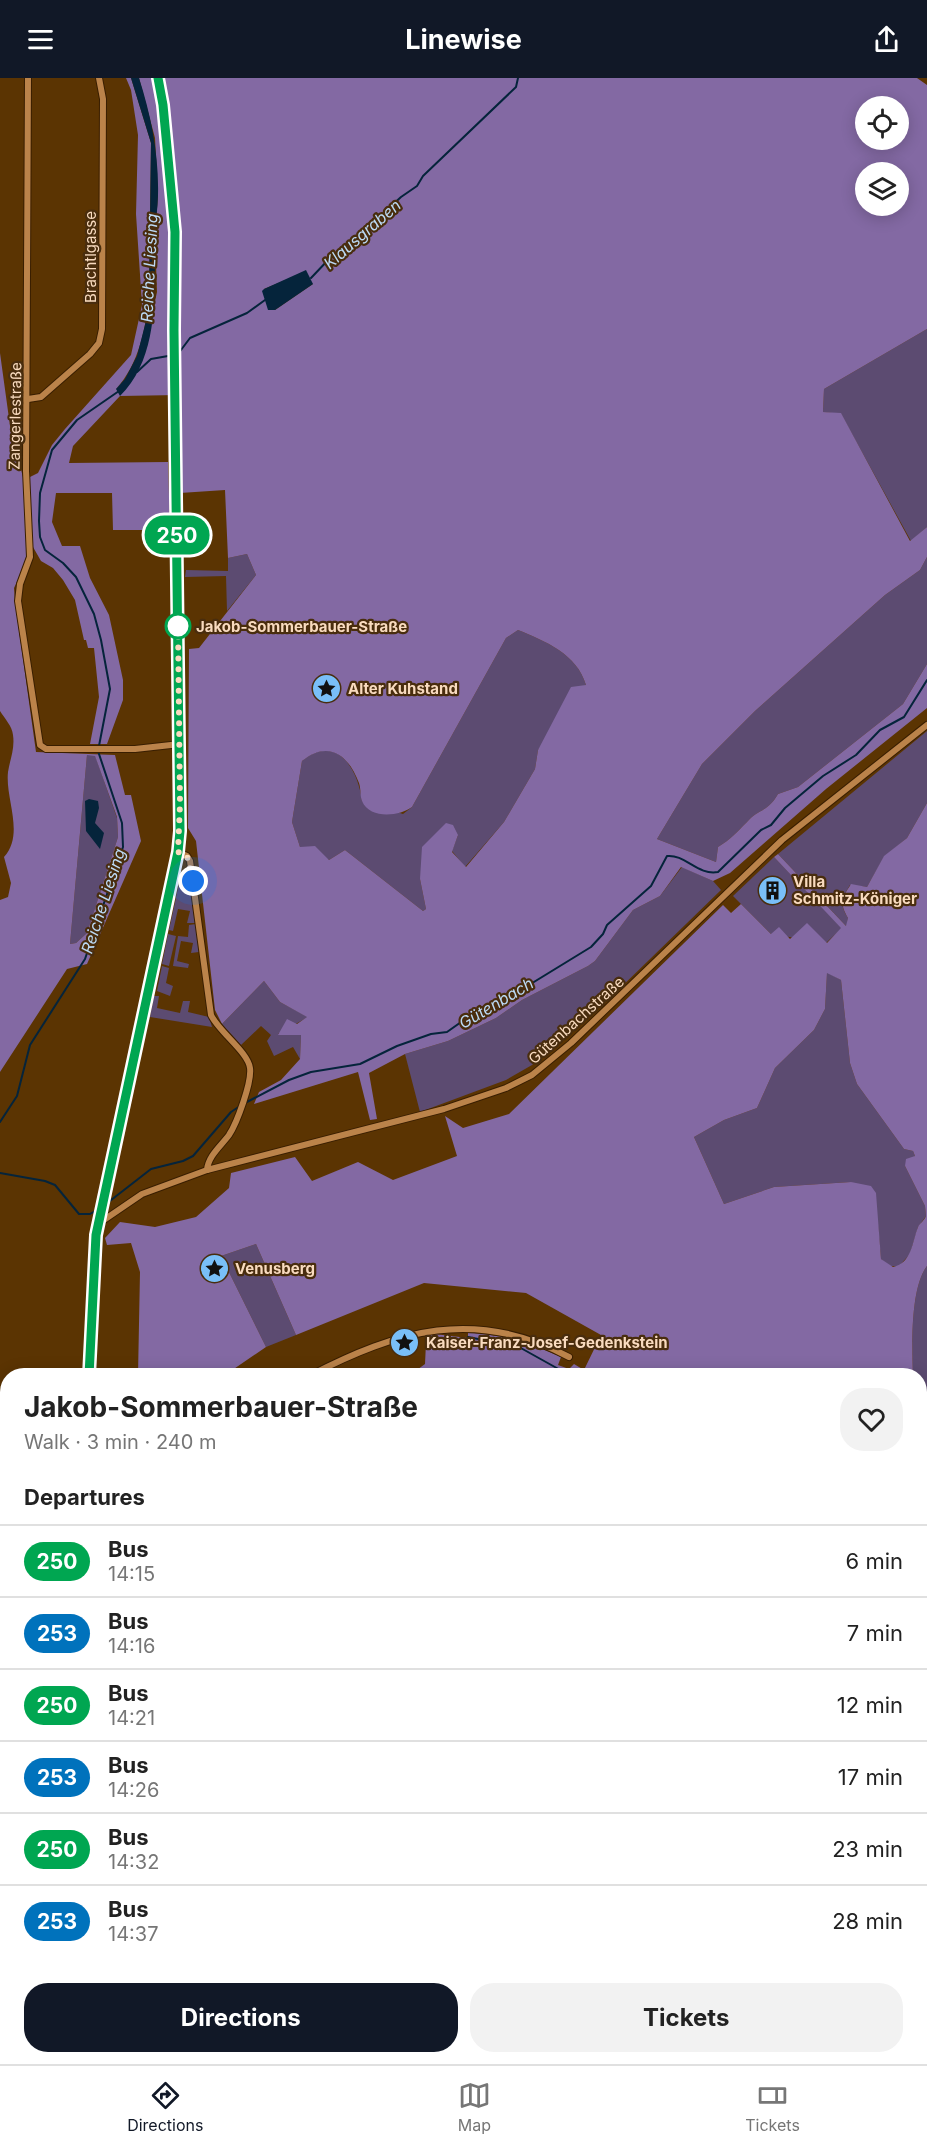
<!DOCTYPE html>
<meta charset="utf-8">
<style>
:root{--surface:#fff;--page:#f2f2f2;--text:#222;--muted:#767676;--line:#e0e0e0;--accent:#111827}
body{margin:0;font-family:Inter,sans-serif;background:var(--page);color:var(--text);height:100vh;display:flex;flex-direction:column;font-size:22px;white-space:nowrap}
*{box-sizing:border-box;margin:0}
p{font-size:20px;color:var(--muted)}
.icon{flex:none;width:33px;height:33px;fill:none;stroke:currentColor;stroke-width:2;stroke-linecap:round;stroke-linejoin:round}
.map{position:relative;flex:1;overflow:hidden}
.side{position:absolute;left:0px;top:1290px;width:927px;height:696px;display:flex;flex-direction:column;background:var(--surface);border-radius:24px 24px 0 0;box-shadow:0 3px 15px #0003}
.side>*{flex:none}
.badge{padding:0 12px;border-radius:20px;font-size:21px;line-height:39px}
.buttons{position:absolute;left:855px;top:18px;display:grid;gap:12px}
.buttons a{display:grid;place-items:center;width:54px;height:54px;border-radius:50%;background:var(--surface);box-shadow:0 3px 15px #0003;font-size:30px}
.you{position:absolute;width:30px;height:30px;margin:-15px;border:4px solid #fff;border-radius:50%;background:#1a73e8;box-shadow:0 0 0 9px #1a73e833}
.map>.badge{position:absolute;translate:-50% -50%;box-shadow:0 0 0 3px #fff}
h2{padding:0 24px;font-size:22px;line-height:54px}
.round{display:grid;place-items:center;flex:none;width:63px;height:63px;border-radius:24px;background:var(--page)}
.summary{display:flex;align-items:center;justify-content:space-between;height:102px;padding:0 24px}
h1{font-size:28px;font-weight:700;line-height:45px}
.primary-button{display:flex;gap:12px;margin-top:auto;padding:12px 24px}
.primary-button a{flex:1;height:69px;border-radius:24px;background:var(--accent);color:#fff;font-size:24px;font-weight:700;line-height:69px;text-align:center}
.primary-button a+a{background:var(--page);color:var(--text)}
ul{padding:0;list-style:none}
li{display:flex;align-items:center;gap:18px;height:72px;padding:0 24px;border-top:2px solid var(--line)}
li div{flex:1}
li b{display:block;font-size:22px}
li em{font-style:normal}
li .badge{min-width:66px;font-weight:700;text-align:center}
header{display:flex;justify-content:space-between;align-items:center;height:78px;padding:0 24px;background:var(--accent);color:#fff;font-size:27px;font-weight:700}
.tab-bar{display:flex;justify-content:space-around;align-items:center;height:84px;border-top:2px solid var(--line);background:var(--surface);font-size:16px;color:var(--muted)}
.tab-bar a{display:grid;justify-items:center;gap:3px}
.tab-bar .on{color:var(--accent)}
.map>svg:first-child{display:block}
.green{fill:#5c4b71}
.forest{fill:#8369a3;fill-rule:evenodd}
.water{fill:#05243b}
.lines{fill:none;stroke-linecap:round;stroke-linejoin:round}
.stream{stroke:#05243b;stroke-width:2}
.street-casing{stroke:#391e00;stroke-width:8}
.primary-casing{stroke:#391e00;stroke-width:10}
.street{stroke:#bb834a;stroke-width:6}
.primary{stroke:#d99143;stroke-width:9}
.line-casing{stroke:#fff;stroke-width:14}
.line{stroke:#00a651;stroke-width:9}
.walk{stroke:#f9dbbf;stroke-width:6;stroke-dasharray:0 10.8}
.stop-dot{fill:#fff;stroke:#00a651;stroke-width:3}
.labels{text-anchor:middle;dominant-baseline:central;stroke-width:4.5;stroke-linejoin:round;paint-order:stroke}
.street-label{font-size:15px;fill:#f9dbbf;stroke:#492d0e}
.stop-label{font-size:15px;font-weight:bold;fill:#f9dbbf;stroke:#492d0e;text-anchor:start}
.poi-label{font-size:15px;font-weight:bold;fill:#f9dbbf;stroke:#492d0e;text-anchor:start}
.water-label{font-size:16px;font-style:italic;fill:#bcdaf5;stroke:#492d0e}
</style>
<header><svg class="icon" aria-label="menu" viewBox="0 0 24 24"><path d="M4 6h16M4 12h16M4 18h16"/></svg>Linewise<svg class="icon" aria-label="share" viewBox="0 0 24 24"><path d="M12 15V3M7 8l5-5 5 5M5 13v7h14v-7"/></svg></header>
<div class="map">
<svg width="927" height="1986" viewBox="0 0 927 1986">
<rect width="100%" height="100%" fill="#5b3402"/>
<!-- green -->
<g class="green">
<path d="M927 251V449L911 463 841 336 823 334 824 311Z"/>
<path d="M247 476 256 497 227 533 226 498 185 499 186 492 228 493V480Z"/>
<path d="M927 479V586L903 626 798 709 778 716C767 735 759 730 747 744 737 754 731 761 718 769L716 784 657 761 702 686 755 633 885 517 920 492Z"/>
<path d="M518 552C545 563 577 576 586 607L538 672 535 691 504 744 465 789 452 773 458 757 420 801 426 831 423 833 345 772 329 782 300 769 292 744 302 683C336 655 358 690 362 723L403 736 412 729 506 560Z"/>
<path d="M927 653V725L907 760 884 779 867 809 850 807C842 820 839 826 848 840L847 849 778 776Z"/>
<path d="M87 677H95L117 740 118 759 87 855 76 865 70 866Z"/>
<path d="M774 779 842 850 826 865 771 856 733 818Z"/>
<path d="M682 789 713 803 721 812 614 916 532 987 506 1002 420 1034 405 976 448 963 496 940 522 922 588 888 595 883 633 832 660 818Z"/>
<path d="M189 800 195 845H187L190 833 178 831 173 853 169 852 180 801Z"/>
<path d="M196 846 199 874 191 875 193 865 181 863 177 883 189 886 188 890 173 888 178 858 188 859 189 847Z"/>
<path d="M168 856 176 858 169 888 162 886Z"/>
<path d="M162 888 169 890 166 905 173 908 170 918 157 913Z"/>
<path d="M827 894 841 902 850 985 857 1006 904 1071 913 1073 915 1078 905 1088 925 1128 926 1138 918 1149 910 1176 899 1188H888L881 1181 878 1148 851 1104 774 1109 724 1126 694 1059 724 1042 757 1030 775 990 814 952 825 931Z"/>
<path d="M264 903 280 924 308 939 278 956 301 957 300 981 293 969 274 978 267 963 271 957 261 948 241 967 222 946Z"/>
<path d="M154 918H159L157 930 180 935 183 923H190L188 934 209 939 212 949 150 939Z"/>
<path d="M256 1166 296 1257 266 1269 221 1178Z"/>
<path d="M927 1188V1331L920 1333V1298H913C912 1270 910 1210 927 1188Z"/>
</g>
<!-- forest -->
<g class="forest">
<path d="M126 0H131L151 65 149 217C146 250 139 286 116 311L139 289 142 282 157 214 155 157 158 117 155 60 139 0H917L927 7V251L824 311 823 334 841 335 910 463 927 449V479L920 492 885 517 755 633 702 686 657 761 716 784 718 769C731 761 737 754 747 744 759 730 767 735 778 716L798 709 903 626 927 586V630L826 711 730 795 713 803 681 789 660 818 633 832 595 883 588 888 522 922 496 940 448 963 405 976 369 995 377 1041 370 1042 358 994 254 1026 259 1014 281 1002 300 981 301 957H278L287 941 297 946 307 939 280 924 264 903 222 946 215 932 196 763 188 750 189 571 199 570 256 497 247 476 228 480 225 412 180 415 178 317 120 318 73 368 69 385 168 384 170 452H113L112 415H56L52 444 62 468H80L90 500 109 537 123 602V622L107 666H90L99 619 94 570H88L86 562H84L75 522 63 502 53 490 41 483 33 469 29 422 30 399 38 395 52 367 65 351 131 277 142 227 136 136 138 57 131 12ZM866 28H898V62H866ZM866 94H898V128H866ZM288 201 313 206 275 232 264 211ZM518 552C545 563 577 576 586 607L571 609 538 672 535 691 504 744 466 789 452 774 458 757 453 747 446 745 422 769 420 801 426 831 423 833 345 772 329 782 315 768 300 769 292 744 302 683C328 662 348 676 359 705 361 711 360 718 362 723 370 742 400 738 412 729L506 560Z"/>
<path d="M0 275 11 355 23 399 27 476 23 491 14 510 15 524 36 674 115 677 125 717H131L141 763 87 886 67 891 0 994V822L8 819 11 805 4 779C25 756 5 721 8 694 10 681 15 671 13 657 12 648 5 641 0 633ZM87 677 95 678 117 739 118 759 87 855 76 865 70 866Z"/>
<path d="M927 725V1188C910 1210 912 1270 913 1297H410L425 1286 426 1265 433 1261 426 1255 468 1260V1255C505 1257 528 1264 561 1279L558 1287 569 1291 574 1286 584 1292 601 1257 526 1215 424 1205 296 1257 256 1166 221 1178 266 1269 225 1297H138L140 1194 131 1165 107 1167 105 1160 120 1144 155 1149 196 1139 229 1110 231 1095 295 1079 312 1103 358 1084 393 1102 457 1078 445 1038 463 1050 509 1036 723 827 731 835 741 826 771 856 779 849 790 861 807 845 827 865 841 850 774 779 778 776 846 848 848 840C839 825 842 820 851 806L867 809 884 778 907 760ZM827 895 841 902 850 985 857 1006 904 1071 913 1073 915 1078 906 1081 905 1088 925 1128 926 1138C924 1143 920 1145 918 1149 912 1164 912 1185 893 1189L881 1181 876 1115 871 1108 851 1104 774 1109 724 1126 694 1059 724 1042 757 1030 775 990 814 952 825 931Z"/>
<path d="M927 1331V1986H783L786 1979 920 1978V1333Z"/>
<path d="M535 1979V1978L695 1979 693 1986H536Z"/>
</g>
<!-- water -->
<g class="water">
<path d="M131 0H139C151 37 159 77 158 117 158 130 155 144 155 158 154 211 161 277 120 318L116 311 125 301 137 278 147 239 149 217 151 65Z"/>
<path d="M306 192 313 206 275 232H268L262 213 264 211Z"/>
<path d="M89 721 98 723 99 730 95 745 104 755 100 771 86 753 85 723Z"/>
</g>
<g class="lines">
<!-- stream -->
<g class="stream">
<path d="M311 200 330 180 340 175 401 119 417 108 423 98 516 9 518 0"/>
<path d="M178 276 190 260 247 235 265 222"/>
<path d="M137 294 151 281 168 278"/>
<path d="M245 1025 289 1002 311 994 360 986 397 968 431 956 447 954 471 937 498 926 591 869 603 856 607 847 651 808 667 778C685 776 698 798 718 794L761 752 771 747 785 730 823 698 856 677 880 652 904 639 927 602"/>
<path d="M0 1044 17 1018 30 967 85 881 123 769 122 745 98 673 110 611 101 562 94 536 76 499 63 485 45 472 40 459 39 443 40 415 52 372 77 342 119 313"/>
<path d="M0 1095 45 1103 55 1107 79 1136H90L99 1131"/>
<path d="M106 1126 151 1091 183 1083 193 1078 231 1034 240 1028"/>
<path d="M468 1259 519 1269 571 1298"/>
<path d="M920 1344 927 1342"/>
<path d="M920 1419 927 1421"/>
</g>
<defs>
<g id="street">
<path d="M28 0 26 393 30 479 20 506 18 523 40 667 46 671H135L180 666"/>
<path d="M28 321 41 319 90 276 99 265 102 251 103 21 99 0"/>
<path d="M178 774 187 778 190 783 211 937C219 954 248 974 250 990 252 1004 237 1045 229 1057 221 1068 208 1078 207 1092"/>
<path d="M98 1146 142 1116 207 1092 444 1031 506 1010 532 997 571 965 782 762 927 647"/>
<path d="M309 1298C398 1252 475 1229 569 1279"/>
<path d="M0 1478 8 1476"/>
<path d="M0 1678H8"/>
<path d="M0 1853H8"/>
<path d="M208 1978 210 1986"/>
</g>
<g id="primary">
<path d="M89 1298 96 1157 178 774 180 753 174 252 175 154 163 27 158 0"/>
<path d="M19 1986 20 1978"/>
</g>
</defs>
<!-- street casing -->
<use href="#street" class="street-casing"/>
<!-- primary casing -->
<use href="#primary" class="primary-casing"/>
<!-- street -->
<use href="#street" class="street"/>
<!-- primary -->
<use href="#primary" class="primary"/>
</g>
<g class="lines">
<defs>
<path id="line" d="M89 1298 96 1157 178 774 180 753 174 252 175 154 163 27 158 0"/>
</defs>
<!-- line casing -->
<use href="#line" class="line-casing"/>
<!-- line -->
<use href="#line" class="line"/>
<!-- walk -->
<path class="walk" d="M178 548 180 726 178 774 187 778 193 803"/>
</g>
<!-- icons -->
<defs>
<symbol id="sight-disc" viewBox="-11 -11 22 22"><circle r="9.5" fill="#79bff8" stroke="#492d0e"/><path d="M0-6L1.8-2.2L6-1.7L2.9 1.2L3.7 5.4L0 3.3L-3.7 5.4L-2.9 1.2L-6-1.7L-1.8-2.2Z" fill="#111"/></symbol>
<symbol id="building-disc" viewBox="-11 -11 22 22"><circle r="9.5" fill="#79bff8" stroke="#492d0e"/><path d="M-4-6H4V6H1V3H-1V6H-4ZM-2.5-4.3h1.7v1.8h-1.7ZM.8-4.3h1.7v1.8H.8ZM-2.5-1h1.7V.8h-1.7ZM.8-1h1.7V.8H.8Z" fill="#111"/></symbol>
</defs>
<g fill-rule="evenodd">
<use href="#sight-disc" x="310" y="594" width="33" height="33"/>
<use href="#building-disc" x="756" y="796" width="33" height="33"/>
<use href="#sight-disc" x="198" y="1174" width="33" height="33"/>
<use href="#sight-disc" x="388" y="1248" width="33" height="33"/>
</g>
<!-- markers -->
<circle class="stop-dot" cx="178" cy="548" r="12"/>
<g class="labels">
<!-- street labels -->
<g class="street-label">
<text transform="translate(90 179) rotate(-90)">Brachtlgasse</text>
<text transform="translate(15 338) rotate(-89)">Zangerlestraße</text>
<text transform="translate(576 942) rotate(-42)">Gütenbachstraße</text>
</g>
<!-- stop labels -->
<g class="stop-label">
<text x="196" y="548">Jakob-Sommerbauer-Straße</text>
</g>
<!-- poi labels -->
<g class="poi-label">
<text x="348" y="610">Alter Kuhstand</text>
<text x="793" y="803">Villa<tspan x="793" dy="17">Schmitz-Königer</tspan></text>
<text x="235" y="1190">Venusberg</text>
<text x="426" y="1264">Kaiser-Franz-Josef-Gedenkstein</text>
</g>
<!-- water labels -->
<g class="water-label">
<text transform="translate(362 156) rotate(-41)">Klausgraben</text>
<text transform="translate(149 190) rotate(-87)">Reiche Liesing</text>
<text transform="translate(103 823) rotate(-72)">Reiche Liesing</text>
<text transform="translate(496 925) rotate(-31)">Gütenbach</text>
</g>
</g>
</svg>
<div class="buttons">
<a><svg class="icon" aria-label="locate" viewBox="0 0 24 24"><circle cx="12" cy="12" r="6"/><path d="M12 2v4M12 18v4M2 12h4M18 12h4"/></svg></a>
<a><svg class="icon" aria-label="layers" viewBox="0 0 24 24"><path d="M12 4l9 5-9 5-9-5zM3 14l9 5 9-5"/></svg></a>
</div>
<div class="you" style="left:193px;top:803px"></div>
<b class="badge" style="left:177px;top:457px;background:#00a651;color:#fff">250</b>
<section class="side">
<div class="summary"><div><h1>Jakob-Sommerbauer-Straße</h1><p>Walk · 3 min · 240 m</p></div><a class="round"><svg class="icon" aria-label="heart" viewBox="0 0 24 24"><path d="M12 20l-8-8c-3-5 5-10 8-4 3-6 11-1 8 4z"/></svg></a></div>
<h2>Departures</h2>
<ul>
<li><span class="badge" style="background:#00a651;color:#fff">250</span><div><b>Bus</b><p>14:15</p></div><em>6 min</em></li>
<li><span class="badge" style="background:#0072bc;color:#fff">253</span><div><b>Bus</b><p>14:16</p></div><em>7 min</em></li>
<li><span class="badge" style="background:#00a651;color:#fff">250</span><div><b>Bus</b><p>14:21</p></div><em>12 min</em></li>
<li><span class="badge" style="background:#0072bc;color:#fff">253</span><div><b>Bus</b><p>14:26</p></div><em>17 min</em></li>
<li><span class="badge" style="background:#00a651;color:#fff">250</span><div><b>Bus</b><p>14:32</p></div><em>23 min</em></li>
<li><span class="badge" style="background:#0072bc;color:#fff">253</span><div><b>Bus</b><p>14:37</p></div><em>28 min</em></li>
</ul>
<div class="primary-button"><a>Directions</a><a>Tickets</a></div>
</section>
</div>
<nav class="tab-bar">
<a class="on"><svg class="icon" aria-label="directions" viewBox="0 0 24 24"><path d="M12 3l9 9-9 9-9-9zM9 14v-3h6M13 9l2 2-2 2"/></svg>Directions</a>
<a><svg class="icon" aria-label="map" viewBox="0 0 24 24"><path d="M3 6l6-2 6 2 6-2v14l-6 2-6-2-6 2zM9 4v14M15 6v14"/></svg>Map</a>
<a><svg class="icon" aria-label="tickets" viewBox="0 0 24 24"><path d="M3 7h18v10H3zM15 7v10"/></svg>Tickets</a>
</nav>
